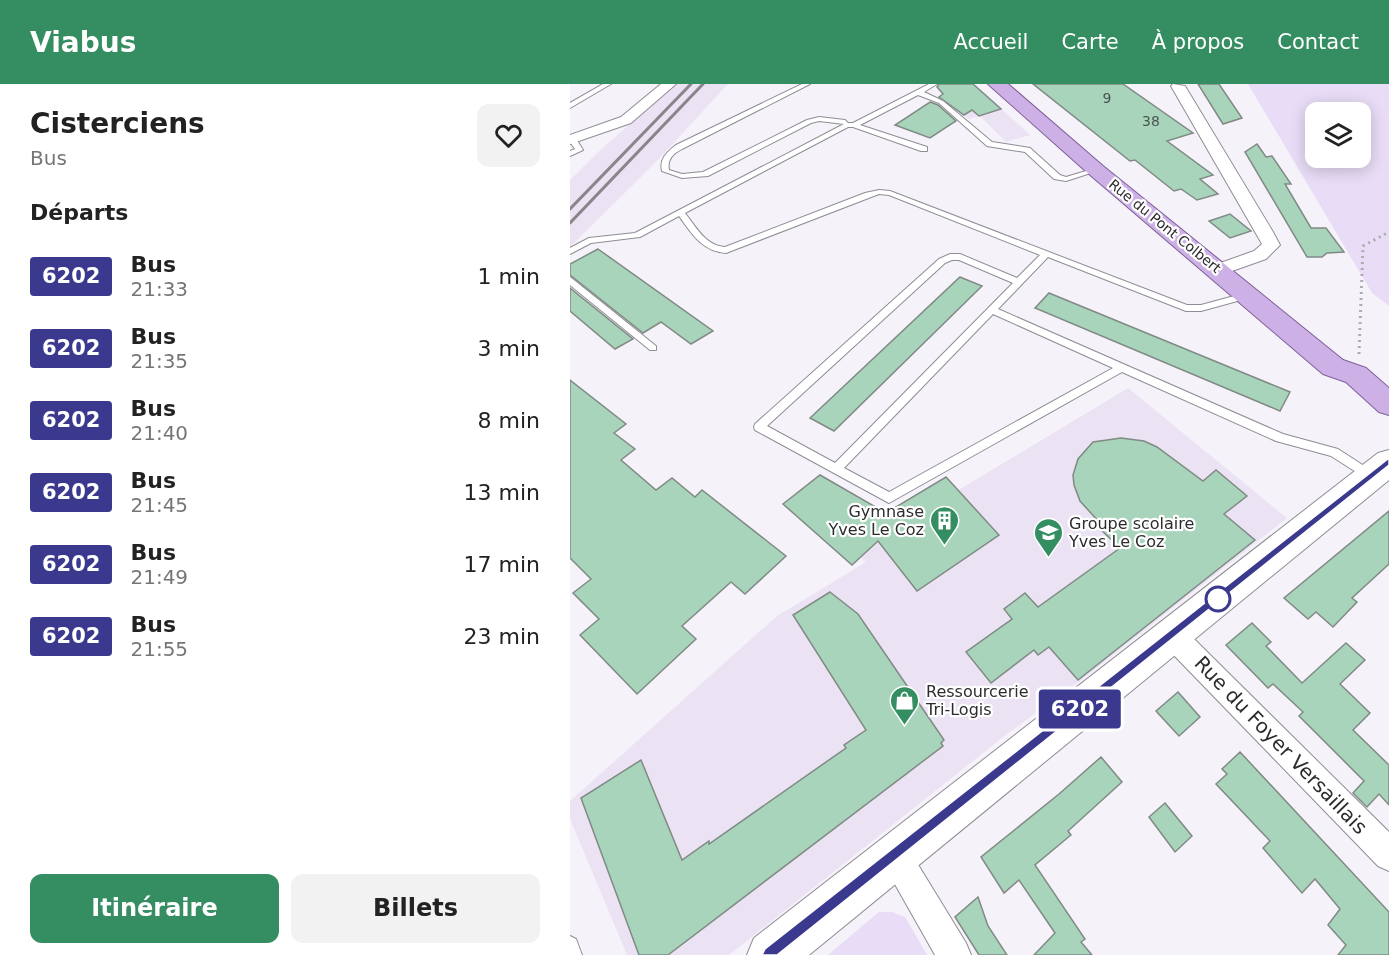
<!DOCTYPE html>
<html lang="fr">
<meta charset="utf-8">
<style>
:root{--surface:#fff;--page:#f2f2f2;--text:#222;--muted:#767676;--accent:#358d62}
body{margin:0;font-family:"DejaVu Sans",sans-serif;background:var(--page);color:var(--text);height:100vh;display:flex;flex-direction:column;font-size:22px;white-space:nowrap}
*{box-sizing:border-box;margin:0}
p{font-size:20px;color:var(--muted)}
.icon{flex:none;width:33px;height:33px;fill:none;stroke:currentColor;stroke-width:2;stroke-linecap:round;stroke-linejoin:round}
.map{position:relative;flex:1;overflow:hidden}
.sheet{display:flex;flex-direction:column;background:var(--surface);width:570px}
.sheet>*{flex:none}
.badge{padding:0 12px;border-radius:4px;font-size:21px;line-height:39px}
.controls{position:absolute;left:735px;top:18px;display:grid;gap:12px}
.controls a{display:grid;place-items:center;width:66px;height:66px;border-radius:12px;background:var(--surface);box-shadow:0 3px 15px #0003;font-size:30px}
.map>.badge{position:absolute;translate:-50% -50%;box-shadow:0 0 0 3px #fff}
h2{padding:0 30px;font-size:22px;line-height:54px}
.round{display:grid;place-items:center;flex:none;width:63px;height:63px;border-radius:12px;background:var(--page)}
.summary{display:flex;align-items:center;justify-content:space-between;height:102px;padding:0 30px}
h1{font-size:28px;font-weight:700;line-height:45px}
.primary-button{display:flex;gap:12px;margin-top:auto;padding:12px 30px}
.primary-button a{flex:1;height:69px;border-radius:12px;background:var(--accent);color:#fff;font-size:24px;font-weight:700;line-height:69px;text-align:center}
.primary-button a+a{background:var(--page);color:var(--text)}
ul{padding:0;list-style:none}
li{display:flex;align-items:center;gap:18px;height:72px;padding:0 30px}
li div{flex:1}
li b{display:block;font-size:22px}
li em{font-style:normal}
li .badge{min-width:66px;font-weight:700;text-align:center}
header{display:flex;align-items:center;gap:36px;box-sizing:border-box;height:84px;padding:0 30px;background:var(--accent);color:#fff}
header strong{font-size:28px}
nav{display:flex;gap:33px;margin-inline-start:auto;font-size:21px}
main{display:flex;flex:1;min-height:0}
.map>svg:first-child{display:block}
.built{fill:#ebe3f3}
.green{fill:#e8dcf6;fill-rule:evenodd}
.building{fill:#a7d4ba;stroke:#818a85;stroke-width:1.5}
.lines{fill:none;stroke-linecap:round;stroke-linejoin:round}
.lane-casing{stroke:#908c94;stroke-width:2}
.street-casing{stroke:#908c94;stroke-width:2}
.secondary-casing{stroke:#908c94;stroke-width:2}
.primary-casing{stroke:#7f609a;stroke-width:2}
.path{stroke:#aeabb1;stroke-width:3;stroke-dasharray:2 4;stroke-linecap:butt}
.lane{fill:#fff;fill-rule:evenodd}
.street{fill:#fff;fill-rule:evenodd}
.secondary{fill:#fff;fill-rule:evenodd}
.primary{fill:#cdb0e5;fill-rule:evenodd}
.rail{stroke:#88868b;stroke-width:3}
.line{fill:#3a398e;stroke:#fff;stroke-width:1.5}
.stop-dot{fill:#fff;stroke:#3a398e;stroke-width:3}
.labels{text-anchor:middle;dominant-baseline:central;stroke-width:4.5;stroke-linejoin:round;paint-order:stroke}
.number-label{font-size:14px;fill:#4b5551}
.far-street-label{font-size:14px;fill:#2c2b2e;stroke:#fff}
.poi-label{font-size:16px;fill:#2c2b2e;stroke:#fff;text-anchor:start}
.near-street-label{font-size:20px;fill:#2c2b2e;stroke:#fff}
</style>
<header>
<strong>Viabus</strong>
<nav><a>Accueil</a><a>Carte</a><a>À propos</a><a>Contact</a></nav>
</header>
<main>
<section class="sheet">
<div class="summary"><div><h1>Cisterciens</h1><p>Bus</p></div><a class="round"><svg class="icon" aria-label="heart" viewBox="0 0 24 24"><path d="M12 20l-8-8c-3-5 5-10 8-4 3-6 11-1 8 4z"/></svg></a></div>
<h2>Départs</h2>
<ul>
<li><span class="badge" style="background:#3a398e;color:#fff">6202</span><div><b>Bus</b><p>21:33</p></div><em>1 min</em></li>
<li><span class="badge" style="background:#3a398e;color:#fff">6202</span><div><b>Bus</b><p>21:35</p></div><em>3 min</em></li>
<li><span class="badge" style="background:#3a398e;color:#fff">6202</span><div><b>Bus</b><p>21:40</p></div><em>8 min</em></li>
<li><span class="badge" style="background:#3a398e;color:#fff">6202</span><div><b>Bus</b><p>21:45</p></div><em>13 min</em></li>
<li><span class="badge" style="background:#3a398e;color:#fff">6202</span><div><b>Bus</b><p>21:49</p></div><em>17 min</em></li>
<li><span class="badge" style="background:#3a398e;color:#fff">6202</span><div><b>Bus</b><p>21:55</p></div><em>23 min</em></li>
</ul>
<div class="primary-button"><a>Itinéraire</a><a>Billets</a></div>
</section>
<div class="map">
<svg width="819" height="871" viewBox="0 0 819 871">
<rect width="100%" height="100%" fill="#f6f2fa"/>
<!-- built -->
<g class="built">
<path d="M106 0H158L86 78 0 163V96L27 69Z"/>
<path d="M381 0H404L460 51 436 58 410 32 399 35 367 4Z"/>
<path d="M558 304 717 434 514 594 437 650 159 871H57L0 735V717L207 532 296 478 284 469Z"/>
</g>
<!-- green -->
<g class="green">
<path d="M678 0H819V222L802 209ZM746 28H790V74H746Z"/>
<path d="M309 828H322L335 833 357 871H258Z"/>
</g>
<!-- building -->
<g class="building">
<path d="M369 0H403L431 25 409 32 402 26 394 31 369 13 373 10 367 3Z"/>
<path d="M463 0H553L623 49 597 57 643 91 630 95 648 110 627 116 611 105 604 107 565 76 560 77Z"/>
<path d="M628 0H649L672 34 653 40Z"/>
<path d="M360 18 368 21 386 37 360 54 325 41Z"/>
<path d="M687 60 696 73 702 72 721 100H715L741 144H756L774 168 757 169 752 173H737L675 68Z"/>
<path d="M660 130 681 147 660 154 639 137Z"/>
<path d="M28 165 143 247 121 260 91 238 73 249 0 191V180Z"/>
<path d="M390 193 412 202 264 347 240 334Z"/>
<path d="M0 204 63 255 45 265 0 227Z"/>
<path d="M479 209 720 308 710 327 465 224Z"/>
<path d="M0 296 56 340 44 349 65 365 51 376 86 406 102 394 125 413 132 406 216 472 175 510 161 498 112 542 126 555 67 610 10 551 29 535 3 509 21 495 0 474Z"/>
<path d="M551 354 574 357 587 363 633 397 646 386 677 412 654 430 685 456 508 596 479 563 468 571 464 566 421 599 396 568 442 535 434 525 455 509 468 523 550 464 526 441 529 438 510 417 504 401 503 391 508 375 523 358Z"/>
<path d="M250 391 316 429 376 393 429 451 347 507 308 457 282 481 213 420Z"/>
<path d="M819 427V480L782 514 787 518 763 543 746 528 738 535 714 514Z"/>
<path d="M260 508 288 530 374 656 371 659 373 662 98 871H69L11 714 71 676 112 776 139 757V760L276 664 274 661 296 646 223 531Z"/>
<path d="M682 539 701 558 696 562 732 599 776 559 795 576 770 600 800 629 783 646 819 681V721L809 710 797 723 783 709 794 697 729 632 733 628 703 600 698 604 656 561Z"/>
<path d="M608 608 630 633 609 652 586 627Z"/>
<path d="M670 668 819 828V871H768L776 861 758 841 770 825 745 795 732 809 693 764 700 757 646 700 657 690 652 685Z"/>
<path d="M531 673 552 698 498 747 501 751 465 781 515 855 511 858 522 871H464L485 849 449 796 434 809 411 773 489 710Z"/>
<path d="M595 719 622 752 605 768 579 733Z"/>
<path d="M408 813 418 842 437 871H409L385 833Z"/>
</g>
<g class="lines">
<defs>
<g id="lane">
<path d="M33 0H41L0 24V19Z"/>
<path d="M232 0H240L112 65C103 70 97 75 99 86L112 90 133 88 237 36 249 33 275 36 278 39H283L359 0H367L354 8 373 17 422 58 460 64 490 91 496 93 526 84 530 86 496 97 484 95 455 68 417 62 369 19 348 11 290 41 357 63V67H351L283 43H278L115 129C126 143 136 162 155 163L295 109 309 106 320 107 617 221H631L679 208 682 209V213L631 227H616L478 173 428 225 713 350 768 365 805 389 807 392 805 395H797L761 372 706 357 552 288 319 419 185 346 184 343 185 340 369 175 380 170H390L447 194 470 171 319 111 309 110 156 169C132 167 122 150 109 132L70 153 21 159 0 170V164L19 154 65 149 274 40 249 37 241 39 138 92 112 94 92 87C89 75 97 68 106 61ZM382 176H389L443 199 265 379 197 342 375 179ZM423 230 543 284 319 408 274 384Z"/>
<path d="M0 53H5L13 66 0 72V67L5 65 0 58Z"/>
<path d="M0 193 86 262V266H80L0 201Z"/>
<path d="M0 852 6 855 12 871H0Z"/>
</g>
<g id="street">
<path d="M91 0H106L61 39 0 60V51L51 33Z"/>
<path d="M603 0 615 2 703 148 710 161 696 175 648 192 642 190 639 186 642 182 684 167 692 160 601 2Z"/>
<path d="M602 538 611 542 819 748V787L808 782 593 560 589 551 593 542Z"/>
<path d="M325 756 336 761 396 859 401 871H365L309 772 314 761Z"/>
</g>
<path id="secondary" d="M819 366V396L239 871H177L184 854 808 369Z"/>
<path id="primary" d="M418 0H438L533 82 773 276 796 284 819 304V331L809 328 776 298 753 290 519 90Z"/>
</defs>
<!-- lane casing -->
<use href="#lane" class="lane-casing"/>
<!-- street casing -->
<use href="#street" class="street-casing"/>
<!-- secondary casing -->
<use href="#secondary" class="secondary-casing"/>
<!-- primary casing -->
<use href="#primary" class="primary-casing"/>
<!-- path -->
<path class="path" d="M789 270 793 162 819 148"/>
<!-- lane -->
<use href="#lane" class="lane"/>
<!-- street -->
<use href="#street" class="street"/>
<!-- secondary -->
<use href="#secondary" class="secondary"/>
<!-- primary -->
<use href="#primary" class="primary"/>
<!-- rail -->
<g class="rail">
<path d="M0 125 121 0"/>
<path d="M0 139 133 0"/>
</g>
</g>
<!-- line -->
<path class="line" d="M819 374V381L207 871H192L195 865Z"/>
<!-- icons -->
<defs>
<symbol id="building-pin" viewBox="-11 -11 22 30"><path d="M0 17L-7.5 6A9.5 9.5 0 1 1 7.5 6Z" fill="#358d62" stroke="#fff"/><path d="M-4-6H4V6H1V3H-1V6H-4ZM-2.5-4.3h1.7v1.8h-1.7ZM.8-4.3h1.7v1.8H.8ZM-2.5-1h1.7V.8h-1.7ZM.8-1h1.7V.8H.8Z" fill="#fff"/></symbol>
<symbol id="school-pin" viewBox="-11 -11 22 30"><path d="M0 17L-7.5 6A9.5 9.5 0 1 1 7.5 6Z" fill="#358d62" stroke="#fff"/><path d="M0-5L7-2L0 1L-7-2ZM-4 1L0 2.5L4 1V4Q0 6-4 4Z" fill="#fff"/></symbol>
<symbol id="shop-pin" viewBox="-11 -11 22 30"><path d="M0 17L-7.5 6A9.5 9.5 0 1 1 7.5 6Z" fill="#358d62" stroke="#fff"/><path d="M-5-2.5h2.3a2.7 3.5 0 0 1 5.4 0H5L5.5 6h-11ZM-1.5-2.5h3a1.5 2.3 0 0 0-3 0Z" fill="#fff"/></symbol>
</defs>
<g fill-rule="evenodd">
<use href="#building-pin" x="358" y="420" width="33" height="45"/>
<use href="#school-pin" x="462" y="432" width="33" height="45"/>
<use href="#shop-pin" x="318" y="600" width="33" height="45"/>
</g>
<!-- markers -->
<circle class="stop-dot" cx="648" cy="515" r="12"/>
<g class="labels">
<!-- number labels -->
<g class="number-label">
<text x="537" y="14">9</text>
<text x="581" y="37">38</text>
</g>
<!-- far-street labels -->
<g class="far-street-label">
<text transform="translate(595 142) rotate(39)">Rue du Pont Colbert</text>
</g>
<!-- poi labels -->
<g class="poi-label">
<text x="354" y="427" text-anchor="end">Gymnase<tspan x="354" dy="18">Yves Le Coz</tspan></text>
<text x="499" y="439">Groupe scolaire<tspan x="499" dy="18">Yves Le Coz</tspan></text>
<text x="356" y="607">Ressourcerie<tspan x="356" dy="18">Tri-Logis</tspan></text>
</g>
<!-- near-street labels -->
<g class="near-street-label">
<text transform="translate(711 661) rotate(46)">Rue du Foyer Versaillais</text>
</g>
</g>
</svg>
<div class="controls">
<a><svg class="icon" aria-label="layers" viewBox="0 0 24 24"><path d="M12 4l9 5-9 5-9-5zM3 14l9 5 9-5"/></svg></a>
</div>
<b class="badge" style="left:510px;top:625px;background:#3a398e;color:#fff">6202</b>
</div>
</main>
